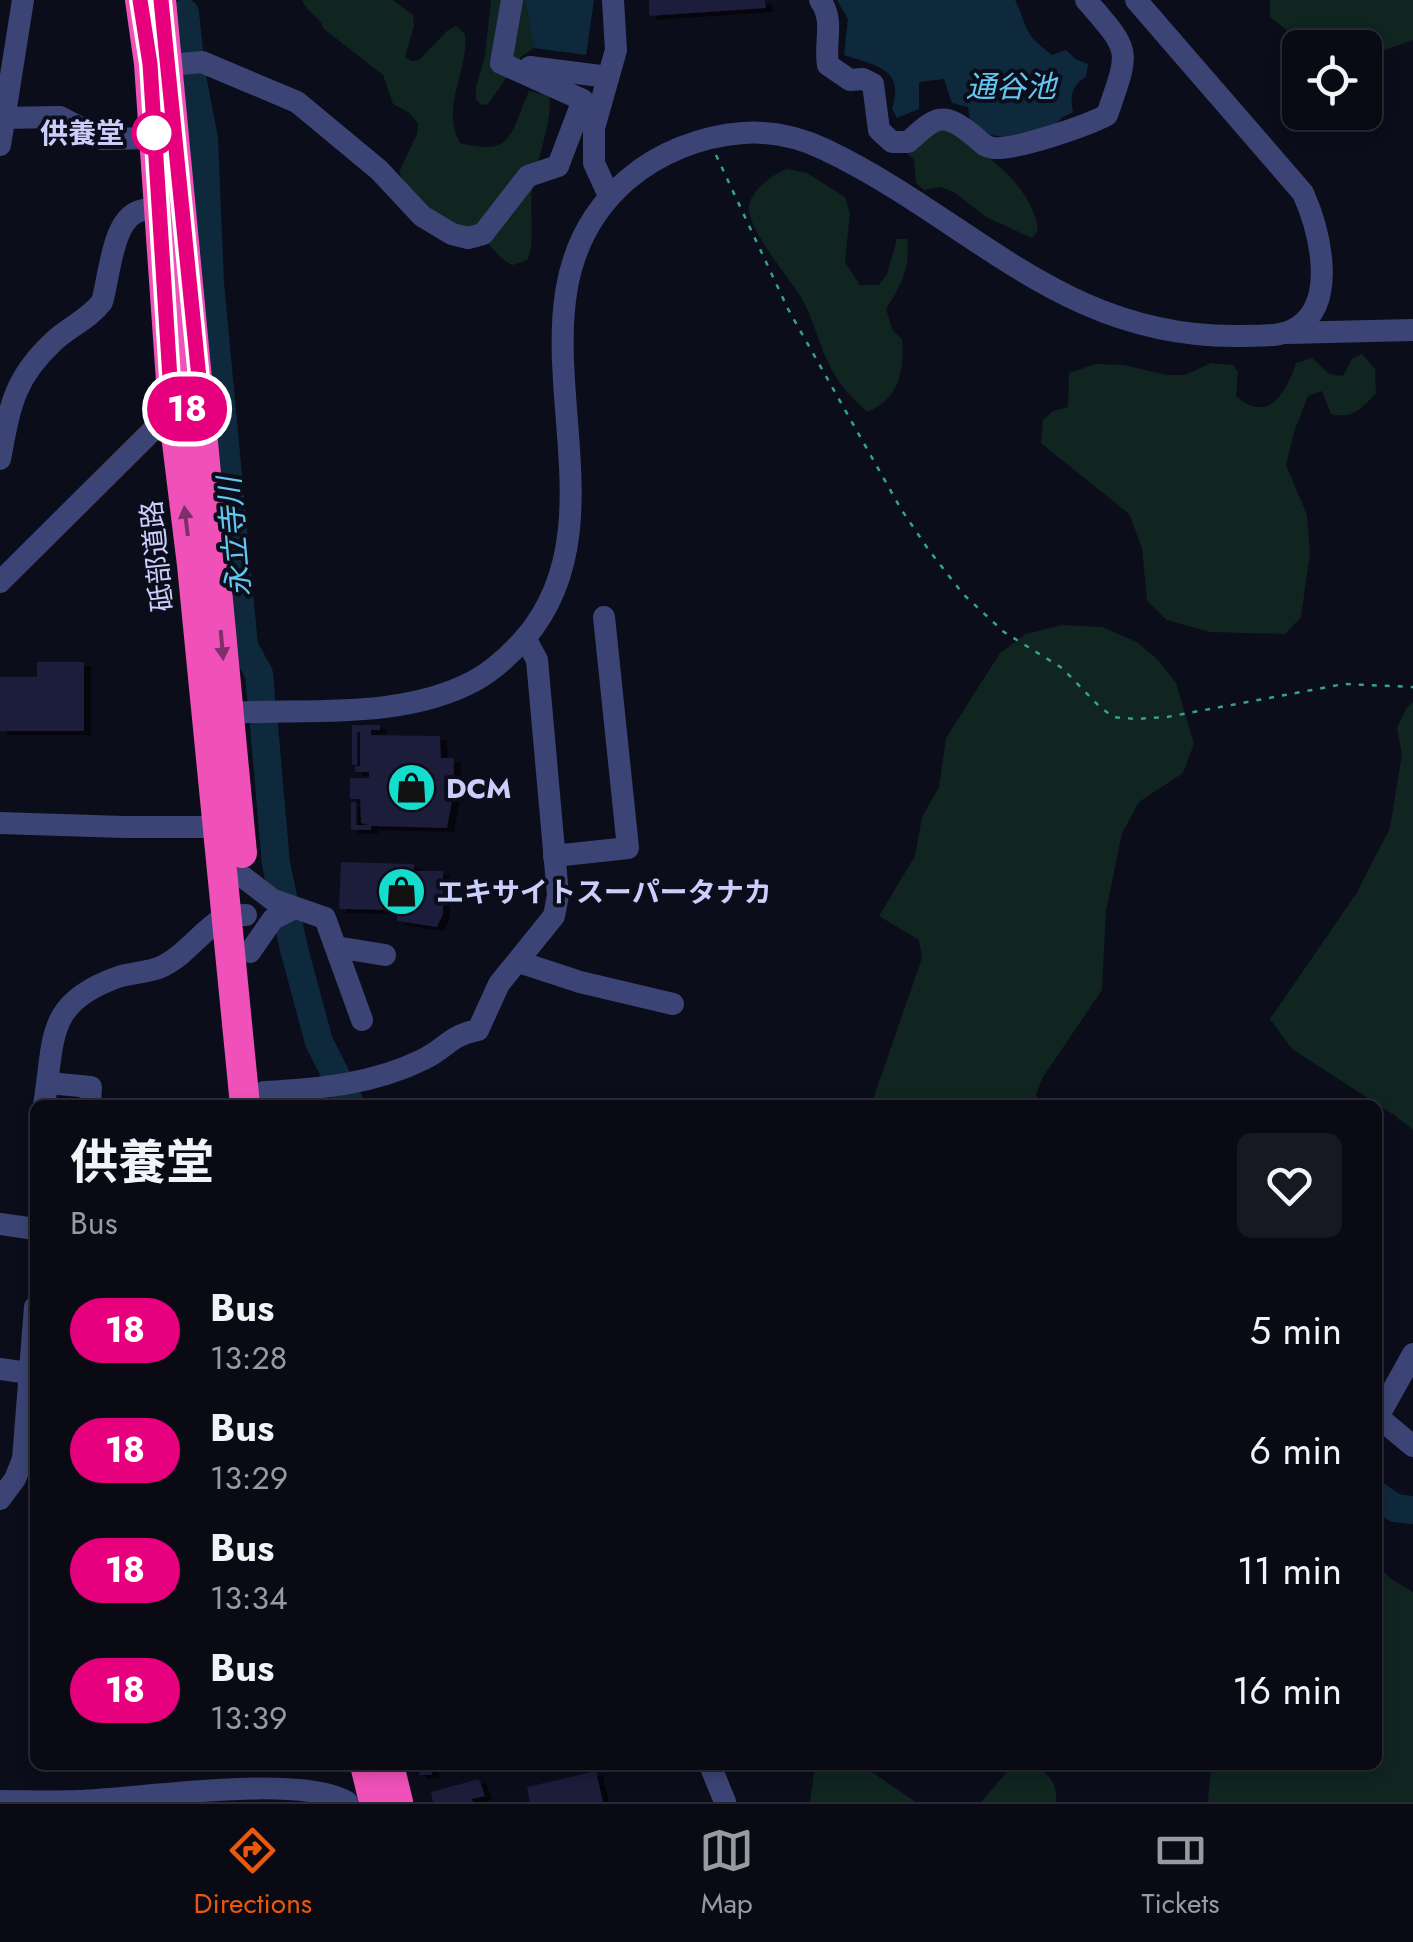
<!DOCTYPE html>
<meta charset="utf-8">
<style>
:root{--surface:#090a14;--page:#171822;--text:#f1f3f6;--muted:#999aa0;--line:#292b34;--accent:#ea580c}
body{margin:0;font-family:Jost,"Noto Sans JP",sans-serif;background:var(--page);color:var(--text);height:100vh;display:flex;flex-direction:column;font-size:38px;white-space:nowrap}
*{box-sizing:border-box;margin:0}
p{font-size:32px;color:var(--muted)}
.icon{flex:none;width:55px;height:55px;fill:none;stroke:currentColor;stroke-width:2;stroke-linecap:round;stroke-linejoin:round}
.map{position:relative;flex:1;overflow:hidden}
.panel{position:absolute;left:30px;top:1100px;width:1352px;height:670px;display:flex;flex-direction:column;background:var(--surface);border-radius:15px;box-shadow:0 5px 15px #0003,0 0 0 2px var(--line)}
.panel>*{flex:none}
.badge{padding:0 20px;border-radius:32px;font-size:35px;line-height:65px}
.buttons{position:absolute;left:1282px;top:30px;display:grid;gap:20px}
.buttons a{display:grid;place-items:center;width:100px;height:100px;border-radius:15px;background:var(--surface);box-shadow:0 5px 15px #0003,0 0 0 2px var(--line);font-size:50px}
.map>.badge{position:absolute;translate:-50% -50%;box-shadow:0 0 0 5px #fff}
.round{display:grid;place-items:center;flex:none;width:105px;height:105px;border-radius:15px;background:var(--page)}
.headline{display:flex;align-items:center;justify-content:space-between;height:170px;padding:0 40px}
h1{font-size:48px;font-weight:700;line-height:75px}
ul{padding:0;list-style:none}
li{display:flex;align-items:center;gap:30px;height:120px;padding:0 40px}
li div{flex:1}
li b{display:block;font-size:38px}
li em{font-style:normal}
li .badge{min-width:110px;font-weight:700;text-align:center}
.dock{display:flex;justify-content:space-around;align-items:center;height:140px;border-top:2px solid var(--line);background:var(--surface);font-size:28px;color:var(--muted)}
.dock a{display:grid;justify-items:center;gap:5px}
.dock .current{color:var(--accent)}
.map>svg:first-child{display:block}
.green{fill:#102420}
.water{fill:#0f293c}
.lines{fill:none;stroke-linecap:round;stroke-linejoin:round}
.river{stroke:#0f293c;stroke-width:28}
.building{fill:#1b1a3a;filter:url(#shadow)}
.path{stroke:#37a288;stroke-width:2.5;stroke-dasharray:5 8;stroke-linecap:butt}
.minor{stroke:#3c4475;stroke-width:22}
.highway{stroke:#ef51b9;stroke-width:30}
.oneway{fill:#7e2f6a}
.line-casing{stroke:#fff;stroke-width:22}
.line{stroke:#e6007e;stroke-width:15}
.stop-dot{fill:#fff;stroke:#e6007e;stroke-width:5}
.labels{text-anchor:middle;dominant-baseline:central;stroke-width:8;stroke-linejoin:round;paint-order:stroke}
.stop-label{font-size:28px;font-weight:bold;fill:#cbcefa;stroke:#0c0d1b;text-anchor:end}
.street-label{font-size:28px;fill:#cbcefa;stroke:#0c0d1b}
.poi-label{font-size:28px;font-weight:bold;fill:#cbcefa;stroke:#0c0d1b;text-anchor:start}
.water-label{font-size:30px;font-style:italic;fill:#62c8f1;stroke:#0c0d1b}
</style>
<div class="map">
<svg width="1413" height="1802" viewBox="0 0 1413 1802">
<defs>
<filter id="shadow"><feDropShadow dx="7" dy="4" stdDeviation="0" flood-color="#0009"/></filter>
</defs>
<rect width="100%" height="100%" fill="#0c0d1b"/>
<!-- green -->
<g class="green">
<path d="M302 0H393L413 15 414 26 405 57 411 61 419 60 447 31 456 26 465 34C469 73 440 105 460 143 515 157 510 132 529 91L549 96C554 116 536 164 532 189 529 211 536 243 527 260L513 265C498 259 496 250 484 240 467 225 456 228 441 220 428 213 405 185 399 172L417 134 418 123 408 112 393 104 383 75 324 29C319 15 307 13 302 0Z"/>
<path d="M491 0H525L534 48 522 56 488 104 481 105 476 99V87L485 56Z"/>
<path d="M1270 0H1413V40L1365 57V48L1308 47 1270 17Z"/>
<path d="M947 127C982 152 1032 183 1038 230L1032 238 986 217 954 192 940 187 924 190 916 183 914 160 907 153 920 135Z"/>
<path d="M788 169 807 173 845 197 850 214 845 262 860 285H879L887 274 897 239H907C911 267 901 286 886 309L893 331 902 339C904 370 900 399 867 412 856 401 844 390 836 377 819 350 815 318 797 291 786 275 744 223 749 204 754 188 774 173 788 169Z"/>
<path d="M1362 354 1375 369 1376 393C1362 409 1353 419 1331 414L1322 391 1308 396 1294 432 1286 465 1307 515 1310 553 1301 617 1285 634 1210 632 1167 620 1147 601 1142 548 1129 514 1041 443 1043 420 1053 411 1068 407 1069 373 1096 364 1124 365 1167 375H1185L1211 363 1233 365 1238 372 1236 396C1269 425 1287 391 1296 363L1312 358 1329 374 1343 376 1352 359Z"/>
<path d="M1062 625 1102 627 1137 642 1158 660 1176 683 1194 744 1183 773 1139 802 1122 833 1106 911 1102 990 1043 1077 1036 1094 1040 1105H871L922 958 919 940 879 916 915 856 922 817 939 787 946 738 1000 653 1026 634Z"/>
<path d="M1413 702V1130L1394 1115 1292 1049 1270 1019 1356 894 1390 828 1402 754 1397 728 1406 709Z"/>
<path d="M1378 1565 1390 1578 1413 1592V1802H1208L1211 1765H1378Z"/>
<path d="M819 1765H861L916 1802H810L814 1773Z"/>
<path d="M1013 1765C1038 1765 1058 1774 1056 1802H981Z"/>
</g>
<!-- water -->
<g class="water">
<path d="M525 0H594L586 55 534 48Z"/>
<path d="M837 0H1015C1029 29 1022 33 1052 55L1066 50 1075 59 1088 64 1086 77C1071 85 1070 97 1073 112L1061 118 1056 126 1006 137 990 135 970 120 968 107 952 103 944 79 919 82V109L897 118 892 108C906 67 872 65 844 55L848 19Z"/>
</g>
<g class="lines">
<!-- river -->
<g class="river">
<path d="M185 13 189 50"/>
<path d="M192 76 204 139 210 283 244 646 259 674 261 698"/>
<path d="M264 726 276 864 294 949 319 1042 351 1105"/>
<path d="M1378 1496 1395 1508 1413 1510"/>
</g>
</g>
<!-- building -->
<g class="building">
<path d="M649 0H765L766 8 649 16Z"/>
<path d="M37 662H84V731H0V677H37Z"/>
<path d="M352 725H380V730H371V735L440 736 441 758H454L453 797 447 828 371 826V830H351V802H356V825H369L361 823 360 799H350V778H369V772H355V766H360V732H357V765H352Z"/>
<path d="M341 862 414 864V871H443V914L437 927 397 921V910L339 909Z"/>
<path d="M409 1765H432V1775H419V1769L409 1770Z"/>
<path d="M596 1771 603 1802H530L527 1787Z"/>
<path d="M479 1779 485 1796 472 1799 473 1802H433L431 1792Z"/>
</g>
<g class="lines">
<!-- path -->
<path class="path" d="M716 155 788 309 901 509 928 549 963 594 1004 632 1062 668 1099 706 1113 717 1135 719 1167 717 1344 684 1413 687"/>
<!-- minor -->
<g class="minor">
<path d="M820 0C835 21 824 42 828 65L850 80 863 79 873 84 879 130 892 142H908C935 118 941 109 974 136 980 141 984 147 993 148 1016 150 1086 126 1107 115 1130 48 1132 53 1086 0"/>
<path d="M501 63 512 0"/>
<path d="M169 65 202 62 297 102 379 170 422 216 452 234 468 238 483 234 528 176 558 166 583 100 501 63"/>
<path d="M530 67 608 77"/>
<path d="M0 118 60 117 102 139 154 138"/>
<path d="M0 145 23 0"/>
<path d="M609 196 594 163V128L616 50 613 0"/>
<path d="M1287 333 1413 330"/>
<path d="M0 459C10 407 13 379 54 341 69 327 89 319 102 302 109 279 112 225 135 213 145 207 163 209 174 209"/>
<path d="M0 582 173 410 185 409"/>
<path d="M214 714C298 707 397 722 474 681 494 670 511 654 526 637 638 504 486 302 627 180 658 153 701 136 743 133 771 131 801 138 826 150 972 220 1063 339 1240 336 1259 335 1281 338 1298 327 1338 300 1319 229 1303 193L1136 0"/>
<path d="M0 823 124 827H231"/>
<path d="M554 856 628 848 604 617"/>
<path d="M243 877 273 900 325 918 362 1020"/>
<path d="M336 947 385 955"/>
<path d="M250 952 273 919 295 908"/>
<path d="M519 962 580 982 673 1004"/>
<path d="M48 1083 91 1087 90 1105"/>
<path d="M264 1092C319 1089 374 1084 424 1059 448 1047 449 1036 478 1030L499 984 554 916 558 895 537 660 525 638"/>
<path d="M44 1105C55 1037 45 1003 118 977 132 972 150 973 163 966 186 955 201 931 223 918 229 915 239 915 246 915"/>
<path d="M0 1224 35 1229"/>
<path d="M0 1369 35 1374"/>
<path d="M1378 1417 1413 1354"/>
<path d="M1378 1417 1413 1446"/>
<path d="M0 1499 15 1479 23 1459 35 1307"/>
<path d="M710 1765 725 1802"/>
<path d="M0 1801C26 1801 52 1802 78 1801 141 1799 297 1773 347 1802"/>
</g>
<!-- highway -->
<g class="highway">
<path d="M140 0 149 64 173 410 192 565 245 1105"/>
<path d="M161 0 242 853"/>
<path d="M365 1765 374 1802"/>
<path d="M389 1765 398 1802"/>
</g>
</g>
<!-- one-way arrows -->
<defs><path id="oneway-solid" d="M-6-.8H1V-3.2L6.5 0L1 3.2V.8H-6Z" transform="scale(2.5)"/></defs>
<g class="oneway">
<use href="#oneway-solid" transform="translate(186 521) rotate(-97)"/>
<use href="#oneway-solid" transform="translate(222 645) rotate(85)"/>
</g>
<g class="lines">
<defs>
<path id="line" d="M140 0 150 64 172 410 202 408 161 0"/>
</defs>
<!-- line casing -->
<use href="#line" class="line-casing"/>
<!-- line -->
<use href="#line" class="line"/>
</g>
<!-- icons -->
<defs>
<symbol id="shop-disc" viewBox="-11 -11 22 22"><circle r="9.5" fill="#14ddcd" stroke="#0c0d1b"/><path d="M-5-2.5h2.3a2.7 3.5 0 0 1 5.4 0H5L5.5 6h-11ZM-1.5-2.5h3a1.5 2.3 0 0 0-3 0Z" fill="#111"/></symbol>
</defs>
<g fill-rule="evenodd">
<use href="#shop-disc" x="384" y="760" width="55" height="55"/>
<use href="#shop-disc" x="374" y="864" width="55" height="55"/>
</g>
<!-- markers -->
<circle class="stop-dot" cx="154" cy="133" r="20"/>
<g class="labels">
<!-- stop labels -->
<g class="stop-label">
<text x="124" y="133">供養堂</text>
</g>
<!-- street labels -->
<g class="street-label">
<text transform="translate(157 556) rotate(-96)">砥部道路</text>
</g>
<!-- poi labels -->
<g class="poi-label">
<text x="446" y="788">DCM</text>
<text x="436" y="892">エキサイトスーパータナカ</text>
</g>
<!-- water labels -->
<g class="water-label">
<text x="1011" y="86">通谷池</text>
<text transform="translate(234 537) rotate(-95)">永立寺川</text>
</g>
</g>
</svg>
<div class="buttons">
<a><svg class="icon" aria-label="locate" viewBox="0 0 24 24"><circle cx="12" cy="12" r="6"/><path d="M12 2v4M12 18v4M2 12h4M18 12h4"/></svg></a>
</div>
<b class="badge" style="left:187px;top:409px;background:#e6007e;color:#fff">18</b>
<section class="panel">
<div class="headline"><div><h1>供養堂</h1><p>Bus</p></div><a class="round"><svg class="icon" aria-label="heart" viewBox="0 0 24 24"><path d="M12 20l-8-8c-3-5 5-10 8-4 3-6 11-1 8 4z"/></svg></a></div>
<ul>
<li><span class="badge" style="background:#e6007e;color:#fff">18</span><div><b>Bus</b><p>13:28</p></div><em>5 min</em></li>
<li><span class="badge" style="background:#e6007e;color:#fff">18</span><div><b>Bus</b><p>13:29</p></div><em>6 min</em></li>
<li><span class="badge" style="background:#e6007e;color:#fff">18</span><div><b>Bus</b><p>13:34</p></div><em>11 min</em></li>
<li><span class="badge" style="background:#e6007e;color:#fff">18</span><div><b>Bus</b><p>13:39</p></div><em>16 min</em></li>
</ul>
</section>
</div>
<nav class="dock">
<a class="current"><svg class="icon" aria-label="directions" viewBox="0 0 24 24"><path d="M12 3l9 9-9 9-9-9zM9 14v-3h6M13 9l2 2-2 2"/></svg>Directions</a>
<a><svg class="icon" aria-label="map" viewBox="0 0 24 24"><path d="M3 6l6-2 6 2 6-2v14l-6 2-6-2-6 2zM9 4v14M15 6v14"/></svg>Map</a>
<a><svg class="icon" aria-label="tickets" viewBox="0 0 24 24"><path d="M3 7h18v10H3zM15 7v10"/></svg>Tickets</a>
</nav>
